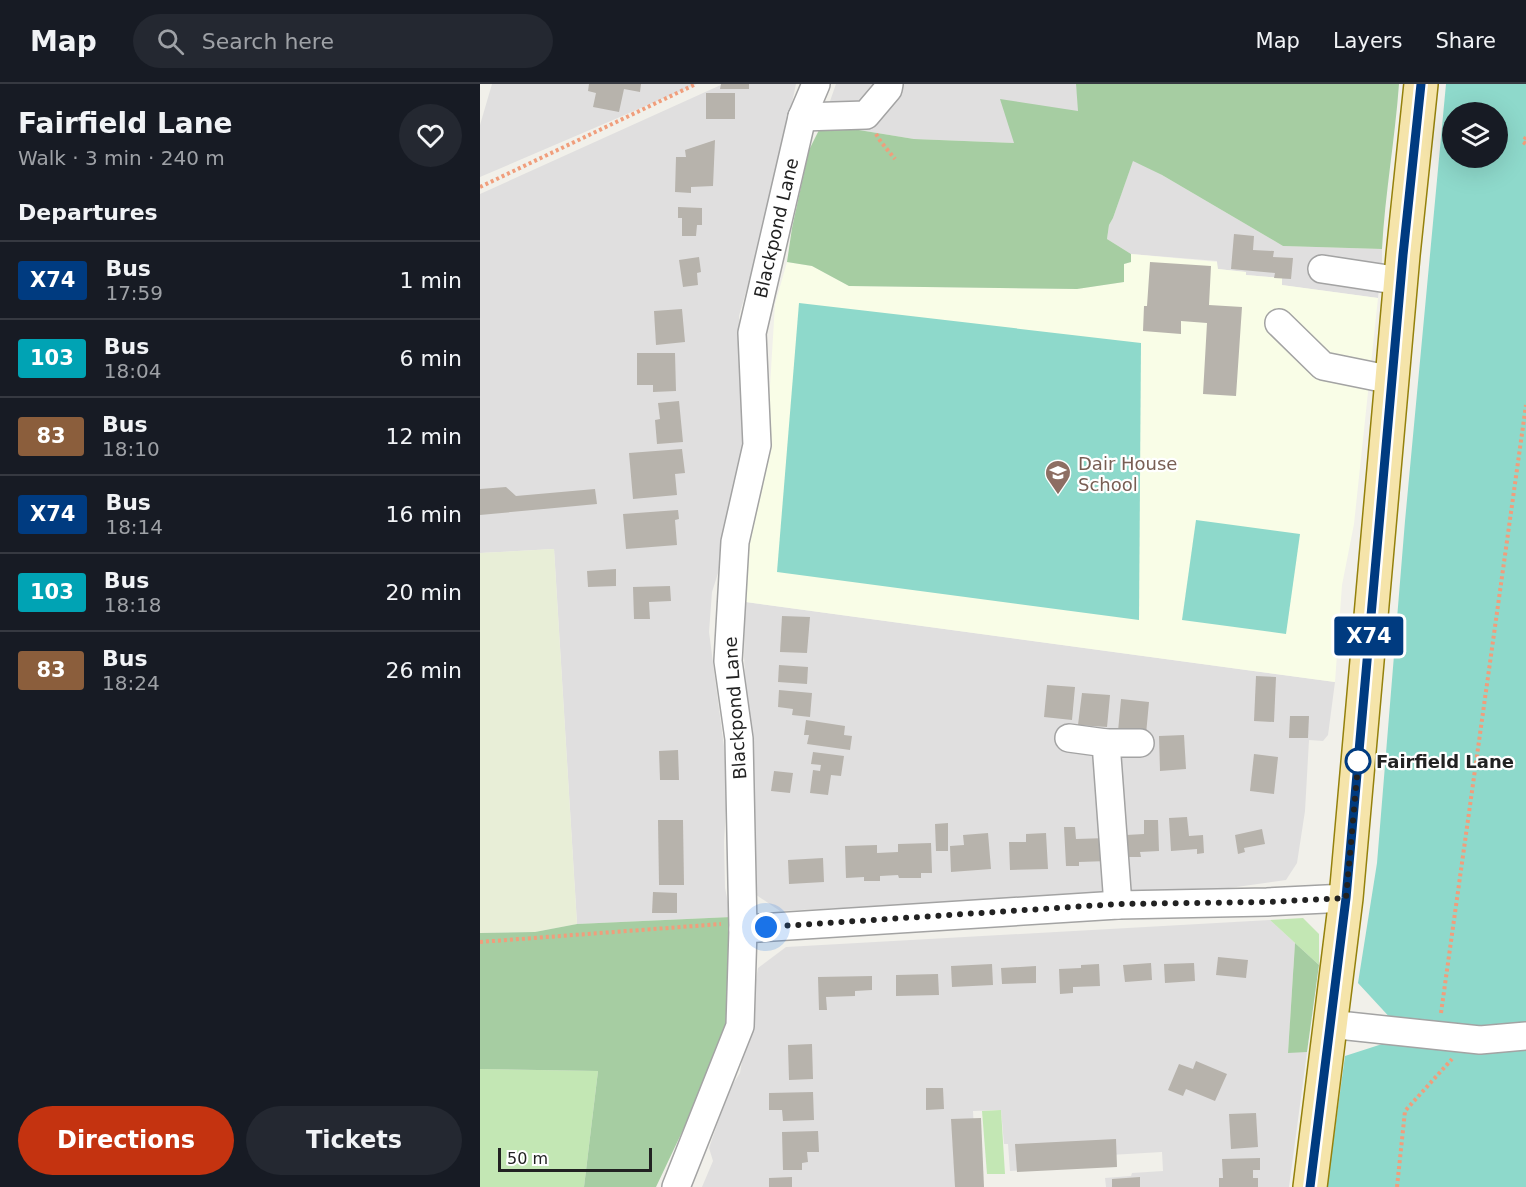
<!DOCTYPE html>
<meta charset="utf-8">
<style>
:root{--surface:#171b24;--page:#242831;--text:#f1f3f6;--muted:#9ea1a6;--line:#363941;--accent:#c43310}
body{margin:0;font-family:"DejaVu Sans",sans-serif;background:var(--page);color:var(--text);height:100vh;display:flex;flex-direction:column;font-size:22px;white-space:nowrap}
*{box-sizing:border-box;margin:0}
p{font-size:20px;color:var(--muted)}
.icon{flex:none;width:33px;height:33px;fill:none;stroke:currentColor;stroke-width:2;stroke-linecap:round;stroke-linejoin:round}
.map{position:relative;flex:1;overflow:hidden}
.details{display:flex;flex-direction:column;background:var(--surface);width:480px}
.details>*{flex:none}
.badge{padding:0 12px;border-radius:4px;font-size:21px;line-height:39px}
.tools{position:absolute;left:962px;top:18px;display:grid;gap:12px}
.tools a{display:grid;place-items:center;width:66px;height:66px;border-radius:50%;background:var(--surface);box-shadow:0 6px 24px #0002;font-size:30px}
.scale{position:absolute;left:18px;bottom:15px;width:154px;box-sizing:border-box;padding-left:6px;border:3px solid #222;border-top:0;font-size:16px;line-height:21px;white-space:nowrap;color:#222;-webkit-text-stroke:4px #fff;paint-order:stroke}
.you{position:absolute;width:30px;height:30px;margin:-15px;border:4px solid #fff;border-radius:50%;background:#1a73e8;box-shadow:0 0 0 9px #1a73e833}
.map>.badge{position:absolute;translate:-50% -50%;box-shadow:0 0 0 3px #fff}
h2{padding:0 18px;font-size:22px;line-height:54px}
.round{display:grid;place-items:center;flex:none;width:63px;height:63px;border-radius:32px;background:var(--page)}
.headline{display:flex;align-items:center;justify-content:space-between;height:102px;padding:0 18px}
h1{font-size:28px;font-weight:700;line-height:45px}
.action{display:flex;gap:12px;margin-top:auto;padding:12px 18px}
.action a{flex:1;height:69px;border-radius:36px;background:var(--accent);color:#fff;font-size:24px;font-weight:700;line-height:69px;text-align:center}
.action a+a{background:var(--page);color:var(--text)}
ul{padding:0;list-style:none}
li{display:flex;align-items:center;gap:18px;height:78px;padding:0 18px;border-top:2px solid var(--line)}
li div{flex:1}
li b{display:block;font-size:22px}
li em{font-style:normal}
li .badge{min-width:66px;font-weight:700;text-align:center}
header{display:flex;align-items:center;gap:36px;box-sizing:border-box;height:84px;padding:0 30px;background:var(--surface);border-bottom:2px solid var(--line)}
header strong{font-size:28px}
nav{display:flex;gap:33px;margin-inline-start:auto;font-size:21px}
.search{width:420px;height:54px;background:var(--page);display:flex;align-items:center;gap:15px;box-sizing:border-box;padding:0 21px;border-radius:33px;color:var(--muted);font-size:22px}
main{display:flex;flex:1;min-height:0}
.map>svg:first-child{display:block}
.residential{fill:#e0dfdf}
.education{fill:#f9fde7}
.farmland{fill:#e8eed7}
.grass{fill:#c3e7b4}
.forest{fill:#a6cda2}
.pitch{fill:#8ed9cb;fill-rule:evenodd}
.building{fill:#b7b3ac}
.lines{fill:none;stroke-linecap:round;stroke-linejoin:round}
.minor-casing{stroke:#a3a3a3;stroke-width:30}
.major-casing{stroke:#94810c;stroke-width:36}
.path{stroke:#f09e7c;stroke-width:4;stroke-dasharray:3 3;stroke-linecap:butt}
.minor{stroke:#fff;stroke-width:27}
.major{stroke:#f5e4aa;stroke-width:33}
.line-casing{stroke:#fff;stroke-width:14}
.line{stroke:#003b80;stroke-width:9}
.walk{stroke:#222;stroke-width:6;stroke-dasharray:0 10.8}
.stop-dot{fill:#fff;stroke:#003b80;stroke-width:3}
.labels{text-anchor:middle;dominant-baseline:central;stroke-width:4.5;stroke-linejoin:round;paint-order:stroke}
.street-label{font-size:18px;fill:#222;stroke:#fff}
.education-label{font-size:18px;fill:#785e54;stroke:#fff;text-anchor:start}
.stop-label{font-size:18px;font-weight:bold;fill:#222;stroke:#fff;text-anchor:start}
</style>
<header>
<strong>Map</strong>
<div class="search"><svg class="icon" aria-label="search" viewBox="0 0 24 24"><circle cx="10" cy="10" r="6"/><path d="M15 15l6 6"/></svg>Search here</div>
<nav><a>Map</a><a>Layers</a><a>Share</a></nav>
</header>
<main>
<section class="details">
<div class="headline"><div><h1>Fairfield Lane</h1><p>Walk · 3 min · 240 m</p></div><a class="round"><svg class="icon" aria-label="heart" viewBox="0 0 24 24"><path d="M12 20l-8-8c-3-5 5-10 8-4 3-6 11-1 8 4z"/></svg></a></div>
<h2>Departures</h2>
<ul>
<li><span class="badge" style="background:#003b80;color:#fff">X74</span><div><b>Bus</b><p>17:59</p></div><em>1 min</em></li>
<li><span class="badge" style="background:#00a3b4;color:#fff">103</span><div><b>Bus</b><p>18:04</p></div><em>6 min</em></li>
<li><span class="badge" style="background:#8b5e3c;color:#fff">83</span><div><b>Bus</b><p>18:10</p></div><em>12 min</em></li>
<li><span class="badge" style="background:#003b80;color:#fff">X74</span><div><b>Bus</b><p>18:14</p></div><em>16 min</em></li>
<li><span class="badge" style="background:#00a3b4;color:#fff">103</span><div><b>Bus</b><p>18:18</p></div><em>20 min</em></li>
<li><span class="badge" style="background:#8b5e3c;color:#fff">83</span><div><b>Bus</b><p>18:24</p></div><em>26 min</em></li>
</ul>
<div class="action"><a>Directions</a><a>Tickets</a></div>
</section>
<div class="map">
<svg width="1046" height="1103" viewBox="0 0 1046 1103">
<rect width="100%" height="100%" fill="#f1f0ea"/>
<!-- residential -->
<g class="residential">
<path d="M12 0H217L0 93V41Z"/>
<path d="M243 0H316L288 131 259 232 267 347 240 483 232 508 229 548 248 693 244 758 245 804 251 833 97 840 74 465 0 469V110Z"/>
<path d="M356 0H596L599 27 534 59 434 55 342 40Z"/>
<path d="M653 76 682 91 803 162 902 165V178L898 214 801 201V194L766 191V188L737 185V177L651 170 627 155 629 141 633 134Z"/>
<path d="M265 518 855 598 848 651 843 657 829 656 825 727 817 779 806 796 735 806 300 827 266 804 270 687 264 573Z"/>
<path d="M790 836 815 859 808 968H827L809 1103H626L625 1094 651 1092 652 1089 683 1087 682 1068 630 1071V1081L530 1087 528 1060H524L521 1026 493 1027 497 1103H222L233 1077 229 1064 249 1006 260 989 278 884 306 863Z"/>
</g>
<!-- education -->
<path class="education" d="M651 170 737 178 738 185 766 188V191L802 194V201L898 214 874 440 862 501 855 598 259 517 263 487 285 384 295 220 307 178 332 182 369 202 597 205 644 198V180L651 178Z"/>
<!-- farmland -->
<path class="farmland" d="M74 465 97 840 55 848 0 849V469Z"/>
<!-- grass -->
<g class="grass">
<path d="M823 834 839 850V881L790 836Z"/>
<path d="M0 985 118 987 104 1103H0Z"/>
<path d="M521 1026 525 1090H507L502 1027Z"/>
</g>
<!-- forest -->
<g class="forest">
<path d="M596 0H919C915 55 905 110 902 165L803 162 682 91 653 77 633 134 629 141 627 155 651 170V178L644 180V198L597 205 369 202 332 182 307 178 312 144 329 66 342 40 434 55 534 59 520 15 598 27Z"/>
<path d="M251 833 247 953 176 1103H104L118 987 0 985V849L55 848 97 840Z"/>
<path d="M815 859 839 881 827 968 808 969Z"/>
</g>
<!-- pitch -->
<g class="pitch">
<path d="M966 0H1046V1103H847L865 972 927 952 878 899 897 779 925 437ZM972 28H1017V74H972Z"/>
<path d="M319 219 661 259 659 536 297 488Z"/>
<path d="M716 436 820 450 806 550 702 536Z"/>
</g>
<!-- building -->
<g class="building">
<path d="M109 0H161L160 8 144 5 139 28 113 23 116 9 108 7Z"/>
<path d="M241 0H269V5H240Z"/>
<rect x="226" y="9" width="29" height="26"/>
<path d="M235 56 233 102 211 103V109L195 108 196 73H206L205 66Z"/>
<path d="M198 123 222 124V141H217L216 152H202V134H198Z"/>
<path d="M754 150 774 152 773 166 794 167 793 173 813 174 811 195 794 194 795 189 751 185Z"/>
<path d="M219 173 221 188 217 189 218 201 203 203 199 176Z"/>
<path d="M670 178 731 182 729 221 762 223 756 312 723 310 727 239 701 237V250L663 247 664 222H667Z"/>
<path d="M202 225 205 258 176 261 174 227Z"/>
<path d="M157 269H195L196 307 173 308V301H157Z"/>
<path d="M199 317 203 358 177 360 175 336 180 335 178 319Z"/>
<path d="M202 365 205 389 195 390 197 411 153 415 149 369Z"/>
<path d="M26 403 36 412 115 405 117 420 0 431V405Z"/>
<path d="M198 426 199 435 195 436 197 461 146 465 143 430Z"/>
<path d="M136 485V502L108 503 107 487Z"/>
<path d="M190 502 191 517 169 518 170 535H154L153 503Z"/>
<path d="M302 532 330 533 327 569 300 568Z"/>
<path d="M299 581 328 583 327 600 298 598Z"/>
<path d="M776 592 796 593 794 638 774 637Z"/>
<path d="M567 601 595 603 592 636 564 633Z"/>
<path d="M299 606 332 609 330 633 312 631 313 625 298 623Z"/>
<path d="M602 609 630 611 627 643 598 641Z"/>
<path d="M641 615 669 618 666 650 638 647Z"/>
<path d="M810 632H829L828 654H809Z"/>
<path d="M326 636 365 642 364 651 372 652 370 666 327 660 329 651H324Z"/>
<path d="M704 651 706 685 680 687 679 652Z"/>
<path d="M198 666 199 696H180L179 667Z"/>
<path d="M333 668 364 672 361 692 351 691 348 711 330 709 333 686 340 687 341 681 331 680Z"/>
<path d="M774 670 798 673 794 710 770 707Z"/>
<path d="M294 687 313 689 310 709 291 707Z"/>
<path d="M707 733 709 752 723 751 724 769 717 770V765L691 767 689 734Z"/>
<path d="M178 736H203L204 801H179Z"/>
<path d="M664 736H678L679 767 660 768 661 773H647L646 751 664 750Z"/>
<path d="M468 739V767H456L455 740Z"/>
<path d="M584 743H595L596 755 627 754 628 777 599 778V782H586Z"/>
<path d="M782 745 785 760 764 764 765 768 758 770 755 751Z"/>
<path d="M508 749 511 785 471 788 470 762 484 761 483 751Z"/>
<path d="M566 749 568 785 530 786 529 758H546V750Z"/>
<path d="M451 759 452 789H441V794H419L418 791 400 792V797H384V793L366 794 365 762 397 761V769L418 768V760Z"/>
<path d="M343 774 344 798 309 800 308 776Z"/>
<path d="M173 808 197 809V829H172Z"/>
<path d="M738 873 768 876 766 894 736 891Z"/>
<path d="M671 879 672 896 645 898 643 881Z"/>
<path d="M714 879 715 897 685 899 684 880Z"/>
<path d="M512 880 513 901 472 903 471 882Z"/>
<path d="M619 880 620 902 593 903V909L580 910 579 885 601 884V881Z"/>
<path d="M556 882V899L522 900 521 884Z"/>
<path d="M458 890 459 911 416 912V891Z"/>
<path d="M392 892V906L375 907V912L346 913 347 926H339L338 893Z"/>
<path d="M332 960 333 995 309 996 308 961Z"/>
<path d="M716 977 747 990 735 1017 706 1005 703 1012 688 1006 699 980 713 985Z"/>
<path d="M446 1004H463L464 1025 446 1026Z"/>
<path d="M333 1008 334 1036 303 1037 302 1026H289V1009Z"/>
<path d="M776 1029 778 1063 751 1065 749 1030Z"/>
<path d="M501 1034 504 1103H475L471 1035Z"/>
<path d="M338 1047 339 1068H327L328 1078 322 1079V1086H303L302 1048Z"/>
<path d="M636 1055 637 1083 537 1088 535 1060Z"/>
<path d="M780 1074V1086H773V1094H778V1103H739V1094H743L742 1075Z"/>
<path d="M312 1093V1103H289V1094Z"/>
<path d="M660 1093V1103H632V1095Z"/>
</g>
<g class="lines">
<defs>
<g id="minor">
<path d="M322 33 386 31 408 5 409 0"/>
<path d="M842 185 921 197"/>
<path d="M799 239 843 282 912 296"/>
<path d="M589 654 626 659H660"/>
<path d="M626 659 638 821"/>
<path d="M263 845 638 821 787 818 866 814"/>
<path d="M849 940 1000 956 1046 952"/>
<path d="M196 1103 260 942 263 845 259 655 248 577 255 458 277 361 272 249 322 33 336 0"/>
</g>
<path id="major" d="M830 1103 866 814 923 171 941 0"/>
</defs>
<!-- minor casing -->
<use href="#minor" class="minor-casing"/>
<!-- major casing -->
<use href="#major" class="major-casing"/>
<!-- path -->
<g class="path">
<path d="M396 50 401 58 415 75"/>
<path d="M1046 53 1043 58 1046 60"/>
<path d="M0 103 216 0"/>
<path d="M0 858 241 840"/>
<path d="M961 929 1046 321"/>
<path d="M917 1103 925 1027 972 975"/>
</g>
<!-- minor -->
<use href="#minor" class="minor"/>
<!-- major -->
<use href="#major" class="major"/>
</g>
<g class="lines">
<defs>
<path id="line" d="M830 1103 866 814 923 171 941 0"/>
</defs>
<!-- line casing -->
<use href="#line" class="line-casing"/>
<!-- line -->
<use href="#line" class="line"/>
<!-- walk -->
<path class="walk" d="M286 843 638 820 787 818 866 814 879 670 878 677"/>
</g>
<!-- icons -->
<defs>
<symbol id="school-pin" viewBox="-11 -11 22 30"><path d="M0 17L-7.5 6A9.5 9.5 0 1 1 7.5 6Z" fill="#8d6e63" stroke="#fff"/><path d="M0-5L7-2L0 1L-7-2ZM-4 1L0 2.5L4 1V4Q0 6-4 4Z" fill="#fff"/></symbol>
</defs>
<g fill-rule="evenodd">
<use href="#school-pin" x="563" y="374" width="30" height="40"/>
</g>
<!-- markers -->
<circle class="stop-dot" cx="878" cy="677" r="12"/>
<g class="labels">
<!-- street labels -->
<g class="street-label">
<text transform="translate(296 144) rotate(-77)">Blackpond Lane</text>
<text transform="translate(255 624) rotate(-94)">Blackpond Lane</text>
</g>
<!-- education labels -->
<g class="education-label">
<text x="598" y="379">Dair House<tspan x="598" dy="21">School</tspan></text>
</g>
<!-- stop labels -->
<g class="stop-label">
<text x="896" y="677">Fairfield Lane</text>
</g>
</g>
</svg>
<div class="tools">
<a><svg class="icon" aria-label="layers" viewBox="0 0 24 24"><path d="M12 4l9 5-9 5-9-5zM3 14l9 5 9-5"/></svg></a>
</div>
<div class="scale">50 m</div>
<div class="you" style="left:286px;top:843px"></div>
<b class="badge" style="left:889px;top:552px;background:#003b80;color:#fff">X74</b>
</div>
</main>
